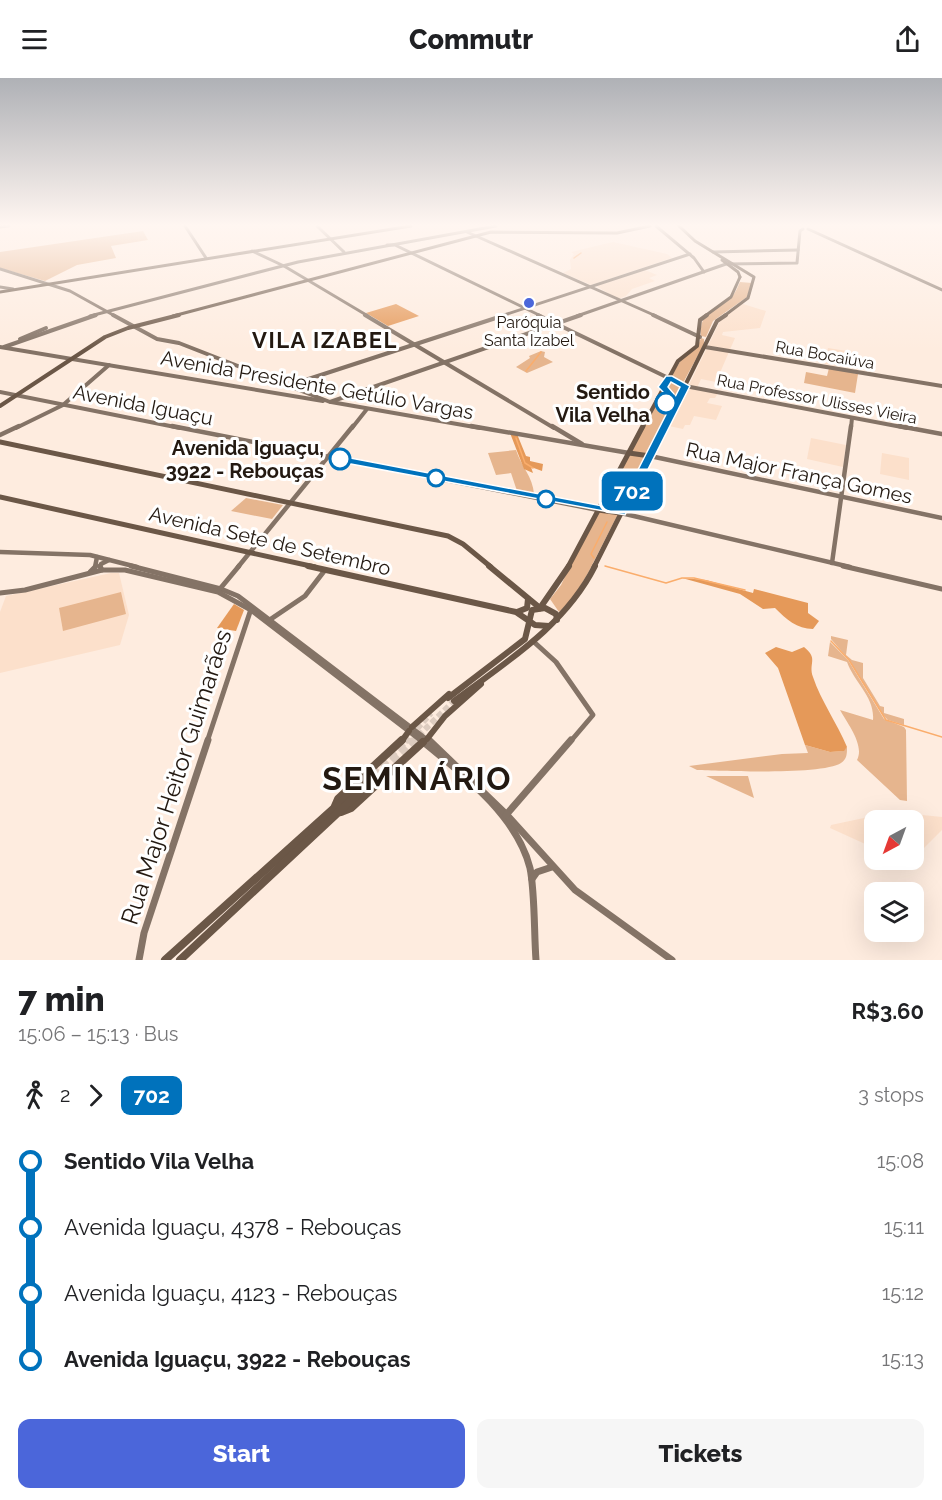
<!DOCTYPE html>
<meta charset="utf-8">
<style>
:root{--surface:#fff;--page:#f6f6f6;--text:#202124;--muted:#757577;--accent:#4b66da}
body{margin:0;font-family:Raleway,sans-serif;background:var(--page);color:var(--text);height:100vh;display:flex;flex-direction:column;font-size:22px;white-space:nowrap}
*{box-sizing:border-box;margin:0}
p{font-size:20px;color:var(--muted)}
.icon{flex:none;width:33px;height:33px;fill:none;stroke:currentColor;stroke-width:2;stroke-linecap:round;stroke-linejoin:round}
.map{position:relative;height:882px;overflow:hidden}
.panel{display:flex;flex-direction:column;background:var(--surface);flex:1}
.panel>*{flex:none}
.badge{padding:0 12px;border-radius:9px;font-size:21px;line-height:39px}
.needle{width:39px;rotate:221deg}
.fabs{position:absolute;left:864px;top:732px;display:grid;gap:12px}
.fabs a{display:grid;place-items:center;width:60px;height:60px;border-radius:12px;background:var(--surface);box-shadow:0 6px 24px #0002;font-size:30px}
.map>.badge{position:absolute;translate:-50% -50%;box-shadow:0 0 0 3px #fff}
.legs{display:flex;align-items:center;gap:9px;height:66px;padding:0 18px;font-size:20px}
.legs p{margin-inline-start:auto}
.headline{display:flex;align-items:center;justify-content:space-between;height:102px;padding:0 18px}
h1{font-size:33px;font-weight:800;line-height:45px}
.primary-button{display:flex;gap:12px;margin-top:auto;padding:12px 18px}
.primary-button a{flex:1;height:69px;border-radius:12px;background:var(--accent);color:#fff;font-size:24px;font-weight:800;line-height:69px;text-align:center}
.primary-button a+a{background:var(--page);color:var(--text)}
ul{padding:0 18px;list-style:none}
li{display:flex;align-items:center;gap:21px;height:66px;font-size:22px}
li i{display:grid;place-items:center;width:9px;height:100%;margin:0 8px;background:currentColor}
li i::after{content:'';width:15px;height:15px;margin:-8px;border:4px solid;border-radius:50%;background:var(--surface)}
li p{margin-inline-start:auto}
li:first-child i{background:linear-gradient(#0000 50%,currentColor 0)}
li:last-child i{background:linear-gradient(currentColor 50%,#0000 0)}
header{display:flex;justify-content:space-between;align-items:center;height:78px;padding:0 18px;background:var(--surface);font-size:27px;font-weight:800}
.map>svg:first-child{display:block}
.built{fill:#fce0cb}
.green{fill:#e6b58e}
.forest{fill:#e59959}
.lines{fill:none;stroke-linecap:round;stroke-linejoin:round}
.stream{stroke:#faad6c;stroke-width:1.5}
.primary-tunnel-far1{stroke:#ddccc0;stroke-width:6;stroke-dasharray:6 3;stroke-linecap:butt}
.primary-tunnel{stroke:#ddccc0;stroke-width:8;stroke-dasharray:8 4;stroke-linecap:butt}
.secondary-far4{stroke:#847366;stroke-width:3}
.secondary-far3{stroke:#847366;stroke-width:4}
.secondary-far2{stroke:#847366;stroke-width:4.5}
.secondary-far1{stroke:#847366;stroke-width:5}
.secondary{stroke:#847366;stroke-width:7}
.primary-far4{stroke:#6b5747;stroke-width:3}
.primary-far3{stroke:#6b5747;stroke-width:4}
.primary-far2{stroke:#6b5747;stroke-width:5}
.primary-far1{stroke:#6b5747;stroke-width:6}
.primary{stroke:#6b5747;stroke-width:8}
.line-1{fill:#0072bc;stroke:#fff;stroke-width:1.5}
.poi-dot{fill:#4b66da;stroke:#fff;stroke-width:2}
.stop-1-dot{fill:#fff;stroke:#0072bc;stroke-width:3}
.labels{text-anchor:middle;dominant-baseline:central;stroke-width:6;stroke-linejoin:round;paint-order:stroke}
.far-poi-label{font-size:16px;fill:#231911;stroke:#fff}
.far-street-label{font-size:16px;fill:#231911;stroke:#fff}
.street-label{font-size:20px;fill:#231911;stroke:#fff}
.stop-label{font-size:20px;font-weight:bold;fill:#231911;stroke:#fff;text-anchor:end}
.far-district-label{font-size:22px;font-weight:bold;letter-spacing:1.5px;fill:#231911;stroke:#fff}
.near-street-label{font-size:24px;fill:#231911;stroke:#fff}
.near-district-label{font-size:32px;font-weight:bold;letter-spacing:1.5px;fill:#231911;stroke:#fff}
</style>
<header><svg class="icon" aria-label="menu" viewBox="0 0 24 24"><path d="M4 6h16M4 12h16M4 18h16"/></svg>Commutr<svg class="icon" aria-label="share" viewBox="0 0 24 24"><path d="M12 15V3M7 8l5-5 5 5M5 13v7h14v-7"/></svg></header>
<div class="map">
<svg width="942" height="882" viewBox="0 0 942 882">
<rect width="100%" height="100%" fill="#feecdf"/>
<!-- built -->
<g class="built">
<path d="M613 164 667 176 672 180 591 207 563 195 571 191 570 182 574 176 571 174Z"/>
<path d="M645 192 657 197 649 200 655 203 632 211 626 218 618 221 596 208Z"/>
<path d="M743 226 766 233 760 250 723 254 722 257 735 260 716 304 701 301 697 310 718 315 715 320H710L707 325 722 328 716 342 694 338 690 347H685L683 351 669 348 721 241Z"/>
<path d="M828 270 859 275 857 292 825 286Z"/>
<path d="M811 360 846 367 843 389 807 381Z"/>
<path d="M882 375 909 380V402L880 396Z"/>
<path d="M111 495H119L129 537 120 567 0 595V534L6 518Z"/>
<path d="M892 734 942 739V752L922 772 914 765V742H874V770L830 750 831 747Z"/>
</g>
<!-- green -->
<g class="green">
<path d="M143 153 148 162 111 168 116 180 77 187 45 203 0 190V174Z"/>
<path d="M740 204 752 205 747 219 713 243 706 259 701 258C699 229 719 235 733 217 736 214 738 208 740 204Z"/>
<path d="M701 260 704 261V266L683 305 671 299 681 282 697 270Z"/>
<path d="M541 273 545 274 544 279 553 284 527 295 516 289 530 280 529 278Z"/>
<path d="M829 290 858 296 855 315 804 305 806 294 827 298Z"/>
<path d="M669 300 682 308 675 324 588 495 573 520 559 534 550 521 561 507 598 432Z"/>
<path d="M516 372C521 388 533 399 534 416L517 413 511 395 496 397 488 375Z"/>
<path d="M246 420 283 427 272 441 231 433Z"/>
<path d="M121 514 126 536 63 553 59 530Z"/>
<path d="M831 558 848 562 846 577 852 582 863 585V600L880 628 884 629V635L904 641V647L888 642 882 636 849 582 831 561Z"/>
<path d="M830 564 848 582 884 641 904 649 906 652 907 723 900 722 857 682C865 667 847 645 840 632L873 642C875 619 854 604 847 584L828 578Z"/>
<path d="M805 667 830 674 843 673 847 669C847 676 847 681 841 685 823 697 723 693 697 692L689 688 782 676 808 675Z"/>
<path d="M706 698H748L754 720Z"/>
</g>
<!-- forest -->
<g class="forest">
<path d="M396 226 419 238 388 248 366 235Z"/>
<path d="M510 355 517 356 526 378 530 379V383L543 386 542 393 531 389 533 395 524 391Z"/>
<path d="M682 500 706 502 753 515 754 511 808 525V535L819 543 813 551C797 551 786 541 775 530L763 531 740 516Z"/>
<path d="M234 526 244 532 236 553 217 550Z"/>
<path d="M776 569 792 574 804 569C819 581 808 585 813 599 821 623 837 645 847 669L844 673 830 674 805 667 778 590 765 575Z"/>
</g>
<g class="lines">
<!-- stream -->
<g class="stream">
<path d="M574 180 581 175"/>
<path d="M526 293 541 274"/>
<path d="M516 360 525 385 533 390"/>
<path d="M594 480 591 476 607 444"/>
<path d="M605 488 666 505 682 500H694L745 512"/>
<path d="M831 563 849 582 886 642 942 659"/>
</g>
<!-- primary-tunnel-far1 -->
<g class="primary-tunnel-far1">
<path d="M405 664 431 635"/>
<path d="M412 664 454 623"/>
</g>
<!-- primary-tunnel -->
<g class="primary-tunnel">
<path d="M372 696 406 662"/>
<path d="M375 700 414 662"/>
</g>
<!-- secondary-far4 -->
<g class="secondary-far4">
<path d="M185 148 206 180"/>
<path d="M317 148 344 174"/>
<path d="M656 148 694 180 704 194"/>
<path d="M0 149 9 148"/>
<path d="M808 151 942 212"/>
<path d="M467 154 656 238"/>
<path d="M387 167H395L541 238"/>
<path d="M252 173 284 188 368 238"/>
<path d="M713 174 798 172"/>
<path d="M0 191 70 213 115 238"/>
<path d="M0 209 13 211"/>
<path d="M90 238 298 184 496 148"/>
<path d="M501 238 690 176"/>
<path d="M577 238 726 186 797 185 800 153 803 151"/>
</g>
<!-- secondary-far3 -->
<g class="secondary-far3">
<path d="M113 237 157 261 179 265 330 324 581 237"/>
<path d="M365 237 554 350"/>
<path d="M538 237 685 308 907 350"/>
<path d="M653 237 700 259"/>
<path d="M20 261 46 250"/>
<path d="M0 269 323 323"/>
<path d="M4 269 96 237"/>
<path d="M705 269 942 308"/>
<path d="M287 308 505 237"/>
<path d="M0 314 180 350"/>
<path d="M331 324 480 350"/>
<path d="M16 350 63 327 109 287"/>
<path d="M352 350 367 331"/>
<path d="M851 350 852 340"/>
</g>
<!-- secondary-far2 -->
<g class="secondary-far2">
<path d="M172 348 598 432"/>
<path d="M471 348 629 375"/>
<path d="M552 348 582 366"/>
<path d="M899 348 942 356"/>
<path d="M0 357 19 348"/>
<path d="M650 378 942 440"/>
<path d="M621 435 850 489"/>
<path d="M0 474 90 477 137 489"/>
<path d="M832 485 851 348"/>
<path d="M95 489 97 479"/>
<path d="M100 489 101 486 109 482"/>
<path d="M238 489 353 348"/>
</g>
<!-- secondary-far1 -->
<g class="secondary-far1">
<path d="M100 488 102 492"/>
<path d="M131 488 221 511 238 518 430 664"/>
<path d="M843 488 942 511"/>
<path d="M90 494 96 488"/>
<path d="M219 512 239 488"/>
<path d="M0 515 25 512 102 492H125L218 514 251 532 423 664"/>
<path d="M268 543 305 518 325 492"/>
<path d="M534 564 556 584 593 637 570 664"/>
<path d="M207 664 251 531"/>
</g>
<!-- secondary -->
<g class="secondary">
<path d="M421 662C461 695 517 737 530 790 535 814 534 856 536 882"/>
<path d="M429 662 507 737 575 812 672 882"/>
<path d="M506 737 571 662"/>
<path d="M532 801 537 794 552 789"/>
<path d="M139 882 144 855 208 662"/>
</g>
<!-- primary-far4 -->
<g class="primary-far4">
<path d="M679 148 695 163 754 199 748 220 724 238"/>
<path d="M722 182 738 194 740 199"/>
<path d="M0 214 411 148"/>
<path d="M173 238 491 154 617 155 650 148"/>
<path d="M705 238 731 219 740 199"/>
</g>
<!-- primary-far3 -->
<g class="primary-far3">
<path d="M0 328 105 259 128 250 179 237"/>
<path d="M642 350 678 283 697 268 700 242 707 237"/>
<path d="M664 350 717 243 726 237"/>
</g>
<!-- primary-far2 -->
<g class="primary-far2">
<path d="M0 364 448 458 463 466 491 489"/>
<path d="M629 375 650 378"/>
<path d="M0 419 315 489"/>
<path d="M598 432 621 435"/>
<path d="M568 489 643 348"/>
<path d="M594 489 665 348"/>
</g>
<!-- primary-far1 -->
<g class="primary-far1">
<path d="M308 488 516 534 535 547 549 548"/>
<path d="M489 488 540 530"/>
<path d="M540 530 569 488"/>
<path d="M517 534 527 530 528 521"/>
<path d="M448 620 525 561 532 532 545 530 556 536 557 542"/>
<path d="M454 623C506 584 565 548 595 488"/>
<path d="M412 649 449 616"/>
<path d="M427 661 445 638 481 606"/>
<path d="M401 664 409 653"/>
</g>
<!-- primary -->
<g class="primary">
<path d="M335 728 338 721 402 662"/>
<path d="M341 734 351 730 423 664"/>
<path d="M165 882 372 696"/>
<path d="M180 882 375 700"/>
</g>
</g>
<!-- sky -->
<linearGradient id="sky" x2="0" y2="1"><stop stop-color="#afb1b6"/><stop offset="0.54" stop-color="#fff6f1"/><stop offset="1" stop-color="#fff6f1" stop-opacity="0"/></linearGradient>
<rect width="942" height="272" fill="url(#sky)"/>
<!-- line-1 -->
<path class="line-1" d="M666 298H672L690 308 625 437 340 384 334 381 340 378 618 431 680 309 671 304 668 309 674 316 669 327H663L665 316 658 309Z"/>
<!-- markers -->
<circle class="poi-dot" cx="529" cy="225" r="6"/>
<g class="stop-1-dot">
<circle cx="666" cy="325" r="10"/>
<circle cx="340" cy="381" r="10"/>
<circle cx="436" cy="400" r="8"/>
<circle cx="546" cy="421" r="8"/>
</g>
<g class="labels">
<!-- far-poi labels -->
<g class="far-poi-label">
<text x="529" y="244">Paróquia<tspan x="529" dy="18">Santa Izabel</tspan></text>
</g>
<!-- far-street labels -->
<g class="far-street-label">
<text transform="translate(825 277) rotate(10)">Rua Bocaiúva</text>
<text transform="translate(817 321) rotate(11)">Rua Professor Ulisses Vieira</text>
</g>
<!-- street labels -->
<g class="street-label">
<text transform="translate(317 307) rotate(10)">Avenida Presidente Getúlio Vargas</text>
<text transform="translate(143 327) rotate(11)">Avenida Iguaçu</text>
<text transform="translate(799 395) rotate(12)">Rua Major França Gomes</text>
<text transform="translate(270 463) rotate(13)">Avenida Sete de Setembro</text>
</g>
<!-- stop labels -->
<g class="stop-label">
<text x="650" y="314">Sentido<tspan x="650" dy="23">Vila Velha</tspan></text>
<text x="324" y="370">Avenida Iguaçu,<tspan x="324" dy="23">3922 - Rebouças</tspan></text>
</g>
<!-- far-district labels -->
<g class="far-district-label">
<text x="325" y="262">VILA IZABEL</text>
</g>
<!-- near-street labels -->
<g class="near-street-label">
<text transform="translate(176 699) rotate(-72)">Rua Major Heitor Guimarães</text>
</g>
<!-- near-district labels -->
<g class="near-district-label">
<text x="417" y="700">SEMINÁRIO</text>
</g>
</g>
</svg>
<div class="fabs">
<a><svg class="needle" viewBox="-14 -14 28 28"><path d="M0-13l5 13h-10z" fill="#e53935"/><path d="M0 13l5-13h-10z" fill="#757577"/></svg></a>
<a><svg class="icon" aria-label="layers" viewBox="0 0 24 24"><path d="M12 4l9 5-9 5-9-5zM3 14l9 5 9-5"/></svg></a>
</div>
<b class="badge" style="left:632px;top:413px;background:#0072bc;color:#fff">702</b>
</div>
<section class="panel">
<div class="headline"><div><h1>7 min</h1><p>15:06 – 15:13 · Bus</p></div><b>R$3.60</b></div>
<div class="legs"><svg class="icon" aria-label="walk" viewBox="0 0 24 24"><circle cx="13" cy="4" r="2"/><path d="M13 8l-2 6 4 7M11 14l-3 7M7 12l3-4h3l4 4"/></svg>2<svg class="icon" aria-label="forward" viewBox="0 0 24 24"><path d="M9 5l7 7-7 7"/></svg><b class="badge" style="background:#0072bc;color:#fff">702</b><p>3 stops</p></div>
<ul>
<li><i style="color:#0072bc"></i><b>Sentido Vila Velha</b><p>15:08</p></li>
<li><i style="color:#0072bc"></i><span>Avenida Iguaçu, 4378 - Rebouças</span><p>15:11</p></li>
<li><i style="color:#0072bc"></i><span>Avenida Iguaçu, 4123 - Rebouças</span><p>15:12</p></li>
<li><i style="color:#0072bc"></i><b>Avenida Iguaçu, 3922 - Rebouças</b><p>15:13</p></li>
</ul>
<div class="primary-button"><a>Start</a><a>Tickets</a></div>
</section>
